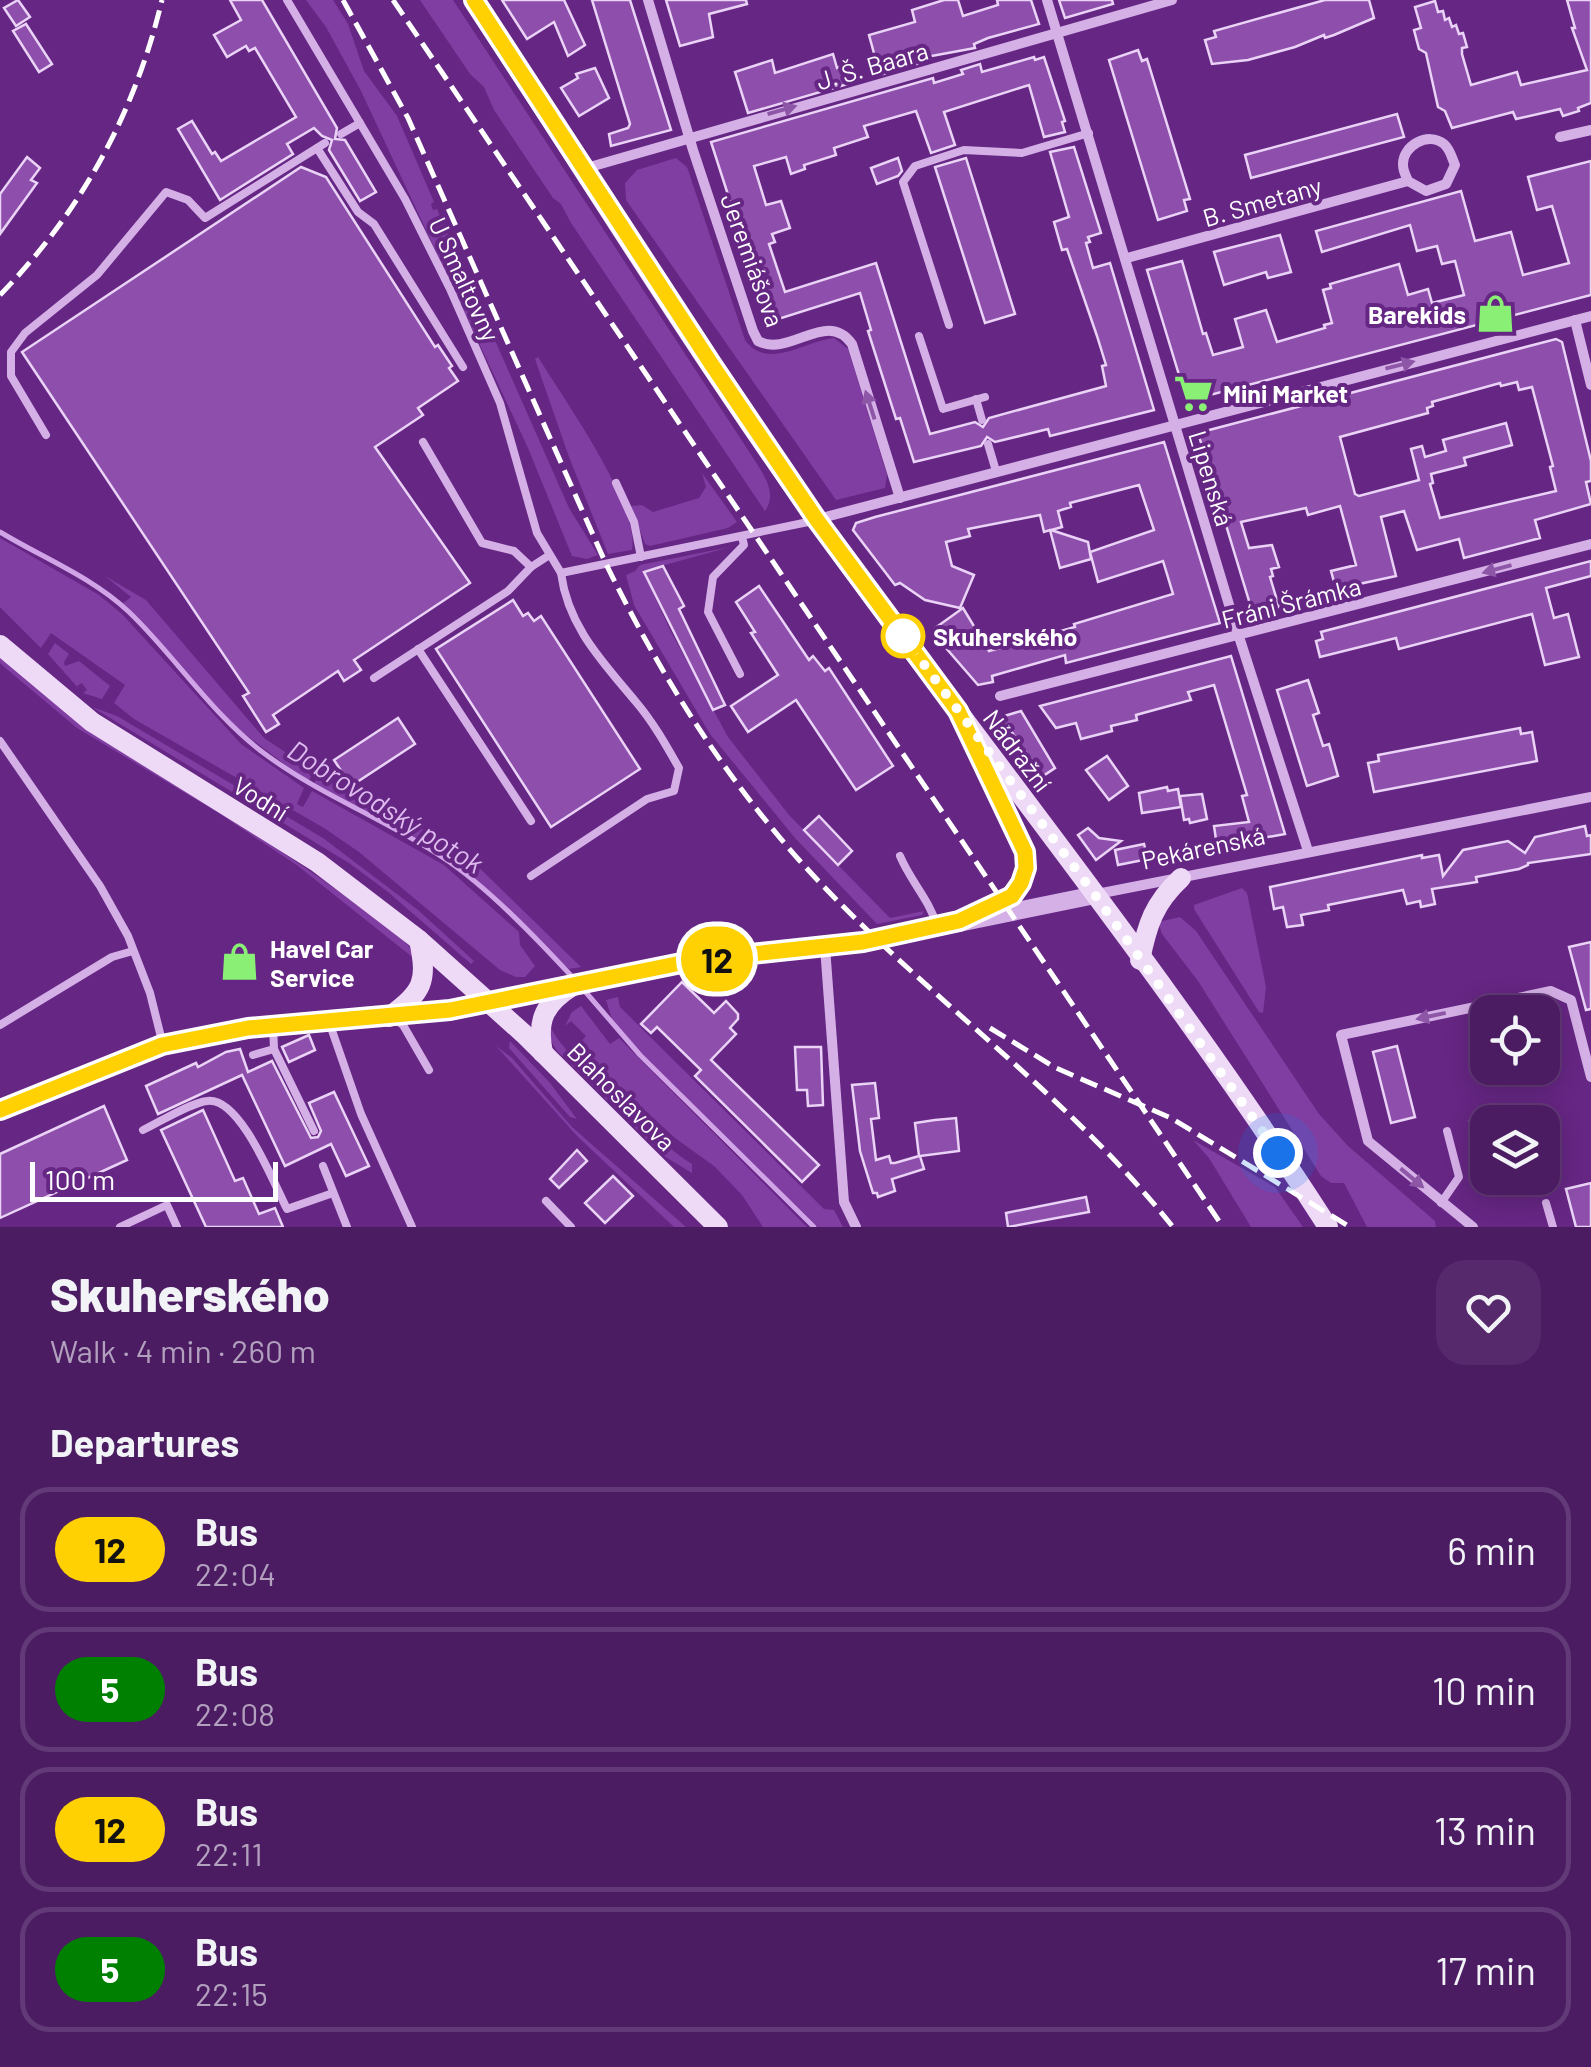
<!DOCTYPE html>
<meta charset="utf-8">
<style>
:root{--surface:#4c1c63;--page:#56296c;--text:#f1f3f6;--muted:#b2a1be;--line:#633a78}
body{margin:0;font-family:Barlow,sans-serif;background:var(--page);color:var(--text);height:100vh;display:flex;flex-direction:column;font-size:38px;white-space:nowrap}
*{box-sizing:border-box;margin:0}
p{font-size:32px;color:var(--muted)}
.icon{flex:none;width:55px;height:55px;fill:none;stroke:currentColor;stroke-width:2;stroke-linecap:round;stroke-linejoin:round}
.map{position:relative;height:1227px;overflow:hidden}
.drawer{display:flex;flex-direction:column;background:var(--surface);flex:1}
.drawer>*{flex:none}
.badge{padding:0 20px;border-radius:32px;font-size:35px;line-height:65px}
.buttons{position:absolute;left:1470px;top:995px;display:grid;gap:20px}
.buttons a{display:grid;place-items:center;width:90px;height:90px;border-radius:20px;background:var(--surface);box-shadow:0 5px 25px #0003,0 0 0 2px var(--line);font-size:50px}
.scale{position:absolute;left:30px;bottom:25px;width:248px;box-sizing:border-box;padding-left:10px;border:5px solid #fff;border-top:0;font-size:28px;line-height:35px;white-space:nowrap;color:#fff;-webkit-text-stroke:8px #662684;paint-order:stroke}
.you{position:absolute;width:50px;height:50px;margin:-25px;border:8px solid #fff;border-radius:50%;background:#1a73e8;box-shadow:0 0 0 15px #1a73e833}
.map>.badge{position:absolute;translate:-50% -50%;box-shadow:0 0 0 5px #fff}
h2{padding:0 50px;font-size:38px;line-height:90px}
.round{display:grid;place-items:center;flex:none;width:105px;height:105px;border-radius:30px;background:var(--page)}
.overview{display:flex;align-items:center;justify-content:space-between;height:170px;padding:0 50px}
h1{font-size:48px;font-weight:800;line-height:75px}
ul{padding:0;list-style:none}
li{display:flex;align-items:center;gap:30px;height:125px;margin:0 20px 15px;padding:0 30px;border:5px solid var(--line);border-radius:30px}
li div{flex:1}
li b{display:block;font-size:38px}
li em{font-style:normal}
li .badge{min-width:110px;font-weight:700;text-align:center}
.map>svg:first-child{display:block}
.green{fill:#813ea2}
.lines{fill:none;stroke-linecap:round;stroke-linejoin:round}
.stream{stroke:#d1a4e8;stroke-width:5}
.building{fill:#8d4fab;stroke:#ead3f6;stroke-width:2.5;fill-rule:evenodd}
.service{stroke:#d5b0e7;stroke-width:8}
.minor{stroke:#d5b0e7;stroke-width:10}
.tertiary{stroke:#d5b0e7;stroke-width:18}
.secondary{stroke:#eed9f7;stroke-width:20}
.rail{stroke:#fff;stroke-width:5;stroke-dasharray:18 8;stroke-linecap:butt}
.oneway{fill:#8d56a7}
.line-casing{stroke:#fff;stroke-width:22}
.line{stroke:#ffd002;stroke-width:15}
.walk{stroke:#fff;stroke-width:10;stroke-dasharray:0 18}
.stop-dot{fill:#fff;stroke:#ffd002;stroke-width:5}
.labels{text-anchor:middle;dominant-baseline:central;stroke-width:8;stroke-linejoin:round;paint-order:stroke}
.street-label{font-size:25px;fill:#fff;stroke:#662684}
.poi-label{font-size:25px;font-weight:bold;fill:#fff;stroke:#662684;text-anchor:start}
.stop-label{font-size:25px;font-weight:bold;fill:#fff;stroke:#662684;text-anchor:start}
.water-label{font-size:28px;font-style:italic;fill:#debbef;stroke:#662684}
</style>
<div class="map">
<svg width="1591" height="1227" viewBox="0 0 1591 1227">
<rect width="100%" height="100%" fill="#662684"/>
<!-- green -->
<g class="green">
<path d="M306 0H333L348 24 364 71 397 116 434 202 431 204 433 210 437 209 569 508 598 555 587 559 572 556 528 448 361 91 326 27Z"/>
<path d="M420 0H453L750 453C761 471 779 492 765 511L571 223 561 204 553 198 494 110 484 87 470 74Z"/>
<path d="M676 158 687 167 745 340C767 371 805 341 834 338L848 349 887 475 885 488 836 500 626 200 625 183 637 170Z"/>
<path d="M538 357C563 398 640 505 632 550L608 554 569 457 535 359Z"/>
<path d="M702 473 737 522 728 528 650 546 645 544 631 506 642 505 653 512 699 498 706 487Z"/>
<path d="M0 538 99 595 122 614 241 744 304 788 297 804 303 807 312 791 444 865 519 932 520 945 535 966 525 977H516L500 970 359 852 324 828 134 719 114 703 125 685 51 633 41 648 0 607Z"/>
<path d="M730 547 643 571 670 630 728 737 789 815 890 918 924 911 922 915 877 924 795 838 710 734 634 605 626 575 635 571 640 565Z"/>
<path d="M105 576 146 600 264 738 314 771 308 782 233 725 122 604 131 597Z"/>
<path d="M55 643 69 654 64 662 65 666 79 661 110 686 102 699 83 693 87 690 82 683 77 686 80 690 48 654Z"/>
<path d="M0 655C57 712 127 752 194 794 264 839 331 884 397 934L409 946 416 960 298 866 217 812 77 728 9 671 0 663Z"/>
<path d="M92 707 117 716 323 838 418 910 474 961 471 964 388 892 349 863Z"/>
<path d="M320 774 461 850 581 967 569 969 558 960 481 886 445 856 313 785Z"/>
<path d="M1242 888 1247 893 1266 987 1263 1013 1259 1012 1194 909V905Z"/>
<path d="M1180 917 1196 931 1319 1114 1348 1146 1435 1221 1436 1227H1367L1344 1183H1331L1321 1176 1198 981 1162 934 1158 922Z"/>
<path d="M618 997 620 1007 824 1209 834 1210 843 1227H818L628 1040 612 1019 606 1000Z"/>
<path d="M581 1006 610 1044 619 1038 807 1227H763L742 1195 714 1166 675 1138 576 1047 586 1036 571 1021 565 1026 572 1012Z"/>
<path d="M547 1027 551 1028C565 1058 661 1145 692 1164V1173L664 1156 557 1051 549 1038Z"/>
<path d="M510 1041 550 1083 577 1119 570 1117 509 1048Z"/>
<path d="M496 1046 512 1058 572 1127 686 1227H674L578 1137Z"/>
<path d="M1193 1140 1275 1187 1303 1227H1251L1209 1158Z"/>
</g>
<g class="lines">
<!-- stream -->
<g class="stream">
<path d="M0 532C43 558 92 577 129 612 176 657 212 715 265 754 320 795 385 819 442 857 487 886 539 941 576 981"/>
<path d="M583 989 640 1055 814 1227"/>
</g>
</g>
<!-- building -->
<g class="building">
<path d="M18 0 30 17 16 26 4 8Z"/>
<path d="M230 0H262L337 128 335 139 345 140 376 192 360 201 329 150 332 140 322 136 314 128 287 144 293 154 220 200 178 129 192 121 212 154 215 152 221 161 296 117 255 48 249 51 246 46 227 57 214 35 241 20Z"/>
<path d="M502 0H564L585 45 568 56 554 22 527 39Z"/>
<path d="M592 0H630L671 130 611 146 609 134 628 128 630 124Z"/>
<path d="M666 0H746L747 4 709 14 713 37 680 46Z"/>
<path d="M944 0H958L963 16 998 5 997 0H1031L1039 24 988 38 974 44 975 48 926 57 927 61 880 75 869 35 915 22 912 10Z"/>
<path d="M1059 0H1112L1113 4 1065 18Z"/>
<path d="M1325 0H1369L1374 18 1334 35 1325 38 1324 35 1295 47 1248 60 1212 64 1205 40 1216 37 1214 31Z"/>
<path d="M1567 0H1591V103L1578 108 1579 111 1563 116 1560 109 1516 119 1513 112 1452 128 1445 111 1438 107 1426 53 1419 49 1414 30 1421 28 1415 7 1435 1 1438 12 1443 11 1445 20 1449 18 1452 27 1456 25 1459 34 1463 33 1467 47 1462 48V54L1471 85 1517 72 1521 85 1587 70 1572 28H1575Z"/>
<path d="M26 24 52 64 39 72 13 31Z"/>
<path d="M1138 50 1142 61 1147 59 1190 199 1184 200 1187 211 1158 220 1109 60Z"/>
<path d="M833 54 837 68 843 66 848 84 748 113 735 72 772 60 775 73Z"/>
<path d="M1034 57 1035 60 1044 57 1065 121 1062 122 1065 132 1044 137 1029 85 944 112 955 145 931 153 916 111 864 126 868 137 834 148 836 155 804 165 805 169 791 174 786 157 754 166 766 205 781 201 790 228 772 234 775 242 769 244 785 292 876 263 930 434 975 422 983 427 989 418 1106 386 1102 366 1106 365 1097 336 1067 249 1062 250 1054 222 1069 217 1050 152 1074 147 1101 233 1088 237 1090 242 1086 243 1093 268 1110 263 1154 410 1050 436 1048 429 995 442 987 437 981 446 914 462 900 418 896 419 868 331 871 330 860 293 769 322 711 142 933 78 934 83 963 74 961 70 980 64 982 72Z"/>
<path d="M595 68 609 98 579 116 561 88 578 78 576 74Z"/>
<path d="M1397 114 1404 137 1251 178 1245 155Z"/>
<path d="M27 157 40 168 31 180 37 183 0 234V194Z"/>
<path d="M898 158 902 171 898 176 877 184 871 168Z"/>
<path d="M966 158 1015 314 985 323 935 167Z"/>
<path d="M1591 161V295L1187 401 1147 270 1182 261 1203 334 1206 333 1213 355 1243 347 1235 319 1266 310 1277 342 1325 328 1324 325 1332 323 1323 290 1331 288 1330 284 1399 264 1408 295 1428 289 1432 303 1464 295 1455 261 1442 264 1437 246 1417 251 1410 225 1322 252 1316 231 1461 191 1475 241 1511 232 1523 275 1569 263 1552 206 1537 210 1528 177Z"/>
<path d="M301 167 326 177 435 347 438 345 452 366 449 368 458 381 418 408 423 415 375 447 470 583 354 660 361 670 344 681 338 671 273 715 279 724 266 732 243 696 249 693 22 352Z"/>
<path d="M1280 235 1291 272 1268 278 1266 272 1224 285 1214 252Z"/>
<path d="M1556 339 1562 342 1591 461V481L1586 482 1591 504 1535 520 1540 538 1464 558 1459 539 1417 550 1404 511 1381 517 1396 576 1336 589 1331 571 1356 565 1340 506 1308 515 1306 508 1241 522 1249 548 1272 545 1279 567 1271 569 1273 576 1270 577 1279 607 1253 614 1198 433ZM1517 382 1519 390 1532 387 1553 466 1550 467 1556 491 1440 518 1430 484 1433 483 1431 474 1466 465 1464 458 1512 445 1506 423 1443 440 1446 451 1425 457 1422 446 1411 449 1419 480 1359 496 1355 494 1340 437 1428 413 1427 408 1433 406 1432 402 1500 383 1501 386Z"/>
<path d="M1164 442 1220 623 1066 663 1065 655 992 676 993 682 978 685 946 648 935 628 963 608 989 651 1075 627 1074 624 1173 594 1163 561 1098 582 1090 552 1154 530 1139 485 1070 503 1071 507 1058 511 1062 527 1051 530 1088 542 1091 559 1060 568 1050 530 1044 532 1040 515 968 529 970 536 946 542 952 566 974 575 960 608 925 600 900 583 895 585 853 530 856 523 875 517Z"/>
<path d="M1591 561V576L1546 588 1554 618 1568 614 1579 657 1545 665 1532 614 1399 649 1396 638 1320 657 1316 641 1323 639 1321 632Z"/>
<path d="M663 566 684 606 679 609 725 705 713 710 644 572Z"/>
<path d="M759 586 809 660 813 656 825 671 829 668 893 766 856 790 796 700 748 732 731 706 778 675 751 633 755 632 736 602Z"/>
<path d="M513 600 523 616 528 613 534 621 541 616 640 769 551 827 436 649Z"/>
<path d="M1231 656 1285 834 1217 846 1214 826 1249 822 1242 796 1247 795 1214 685 1188 692 1191 700 1136 715 1137 720 1111 726 1112 731 1081 739 1076 723 1056 728 1040 706Z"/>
<path d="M1308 680 1319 713 1313 715 1323 746 1329 744 1338 776 1307 786 1277 690Z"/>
<path d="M1021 711 1055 768 1043 776 1001 717Z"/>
<path d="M398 718 415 744 351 786 334 760Z"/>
<path d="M1520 728 1521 734 1532 732 1537 761 1374 792 1368 763 1379 761 1378 755Z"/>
<path d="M1107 756 1128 786 1109 800 1086 770Z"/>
<path d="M1167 787 1168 791 1178 789 1181 807 1142 813 1139 793Z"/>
<path d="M1202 794 1207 819 1190 823 1189 819 1184 820 1180 796Z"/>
<path d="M819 816 852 851 838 865 804 830Z"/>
<path d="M1585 826 1587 836 1591 835V854L1528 863V865L1519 869 1476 877 1477 882 1432 889 1435 904 1421 907 1420 901 1407 904 1403 890 1328 905 1329 910 1301 915 1303 925 1287 927 1283 907 1274 909 1270 887 1422 855V858L1439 855 1443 876 1463 850 1508 841 1525 853 1535 837Z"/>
<path d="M1088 828 1099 838 1121 841 1096 860 1078 835Z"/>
<path d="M1144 844 1148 859 1118 865 1115 850Z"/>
<path d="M1591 942V1009L1586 1010 1569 947Z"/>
<path d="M682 982 714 1013 726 1001 738 1014V1019L730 1028 736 1034 711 1060 819 1165 802 1182 695 1076 701 1070 657 1027 651 1033 641 1024Z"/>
<path d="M309 1035 315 1050 289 1062 282 1047Z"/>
<path d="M1397 1046 1415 1117 1391 1123 1373 1052Z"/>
<path d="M795 1047H821L823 1105 808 1106 807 1090H797Z"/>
<path d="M240 1049 248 1072 272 1061 311 1138 318 1137 321 1131 309 1103 334 1092 369 1166 346 1176 331 1144 285 1166 242 1075 158 1114 146 1086 196 1063 198 1067 226 1052Z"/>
<path d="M875 1083 879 1118 871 1119 876 1160 889 1156 891 1163H895L919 1156 915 1123 935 1120 956 1118 959 1151 920 1156 924 1169 892 1179 895 1191 878 1197 877 1193H873L860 1151 852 1085Z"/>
<path d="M104 1106 127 1160 0 1218V1154Z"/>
<path d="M203 1110 235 1181 243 1178 259 1214 275 1208 283 1227H206L161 1130Z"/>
<path d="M1488 1116V1172H1483L1470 1121Z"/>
<path d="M577 1150 587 1161 559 1188 550 1179Z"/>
<path d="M613 1176 633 1196 605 1223 585 1203Z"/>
<path d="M1484 1178H1524V1182L1488 1192Z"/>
<path d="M1591 1183V1227H1576L1566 1189Z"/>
<path d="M1086 1197 1089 1212 1008 1227 1006 1213Z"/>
</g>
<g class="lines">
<!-- service -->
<g class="service">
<path d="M287 0 405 199 450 289 500 403 537 533 561 573 813 521"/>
<path d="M341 134 360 123"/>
<path d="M317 148 358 212 374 224 463 367"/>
<path d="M949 325 903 182 915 166 964 150 1022 153 1089 133"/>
<path d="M919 336 943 409 985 397"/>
<path d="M976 399 982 420"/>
<path d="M46 435 11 376V352L25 333 97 275 166 192 188 200 205 218 325 143"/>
<path d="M423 442 482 543 514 551 531 567"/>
<path d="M988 444 996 471"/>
<path d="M616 483 634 522 641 557"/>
<path d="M418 649 531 821"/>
<path d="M740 674 708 612 713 577 744 545 742 537"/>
<path d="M374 678 508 591 531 567 548 556"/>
<path d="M0 741 100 886 128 936 150 993 163 1045"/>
<path d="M900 856C911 882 929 899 937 926"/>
<path d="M531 876 647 799 674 791 679 768C666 745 653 722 636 702 603 662 568 627 561 573"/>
<path d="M393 1018 403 1025 429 1070"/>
<path d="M328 1019 361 1114 412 1227"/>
<path d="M0 1025 112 957 133 951"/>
<path d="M273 1025 274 1049 314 1131"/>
<path d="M253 1055 274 1049"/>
<path d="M143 1130C160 1122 190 1103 207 1101 240 1096 274 1184 287 1209L333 1193"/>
<path d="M323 1166 347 1227"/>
<path d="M546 1201 571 1227"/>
<path d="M1441 1203 1459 1177 1447 1131"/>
<path d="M1546 1203 1553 1227"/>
<path d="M120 1227 167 1205 177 1227"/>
</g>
<!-- minor -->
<g class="minor">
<path d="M648 0 693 150 753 331 758 341C790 358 827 308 852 344L900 498"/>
<path d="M1047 0 1233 618 1308 851"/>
<path d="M1560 137 1591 130"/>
<path d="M583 169 1172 0"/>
<path d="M1127 258 1408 181 1426 191 1446 184 1455 165C1452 158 1450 149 1444 144 1428 131 1402 146 1403 165 1403 171 1406 176 1408 181"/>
<path d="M1575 320 1591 385"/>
<path d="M818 519 1591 316"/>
<path d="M1000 696 1591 544"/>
<path d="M1097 894 1591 797"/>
<path d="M825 947 844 1202 856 1227"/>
<path d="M0 1110 163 1045 248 1028 308 1020 389 1017 487 1003"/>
<path d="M1473 1227 1368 1141 1341 1035 1551 991 1571 1000 1591 1077"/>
</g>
<!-- tertiary -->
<g class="tertiary">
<path d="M972 741 1025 852C1026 881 1014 898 987 909"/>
<path d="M488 1003 697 961 880 939 1095 895"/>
</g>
<!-- secondary -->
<g class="secondary">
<path d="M474 0C587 175 698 353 819 523 988 758 1172 983 1328 1227"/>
<path d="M0 645 92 722 317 862 419 940 524 1034 718 1227"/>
<path d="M1140 960C1147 925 1154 903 1181 878"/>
<path d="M389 1017C423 991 428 983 419 940"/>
<path d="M543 1053C536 1019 545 1003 574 985"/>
</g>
<!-- rail -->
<g class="rail">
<path d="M343 0 408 118 606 564C659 672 720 771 800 861 917 991 1064 1090 1173 1227"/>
<path d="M393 0 1223 1227"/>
<path d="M0 295C81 212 135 113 162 0"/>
<path d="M990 1028 1056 1068 1171 1118 1350 1227"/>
</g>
</g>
<!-- one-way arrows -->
<defs><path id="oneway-solid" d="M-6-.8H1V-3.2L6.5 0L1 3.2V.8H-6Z" transform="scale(2.5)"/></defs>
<g class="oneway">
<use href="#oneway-solid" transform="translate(782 110) rotate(-16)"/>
<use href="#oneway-solid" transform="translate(1400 365) rotate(-14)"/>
<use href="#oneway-solid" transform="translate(870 405) rotate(-108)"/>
<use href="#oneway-solid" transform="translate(1497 569) rotate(165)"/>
<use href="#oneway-solid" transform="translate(1431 1016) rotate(168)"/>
<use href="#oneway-solid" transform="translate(1412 1178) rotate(40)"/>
</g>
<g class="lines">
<defs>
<path id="line" d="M0 1110 162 1045 248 1028 450 1010 696 960 863 942 959 921 1012 896 1021 883 1026 868 1025 852 958 711 817 520 712 365 474 0"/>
</defs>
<!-- line casing -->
<use href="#line" class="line-casing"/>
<!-- line -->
<use href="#line" class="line"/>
<!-- walk -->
<path class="walk" d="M903 636 1095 895 1278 1153"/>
</g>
<!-- icons -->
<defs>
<symbol id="shop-bare" viewBox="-9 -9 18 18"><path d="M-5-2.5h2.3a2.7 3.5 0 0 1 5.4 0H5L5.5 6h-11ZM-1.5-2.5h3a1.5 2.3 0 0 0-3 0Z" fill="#89f075" stroke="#662684" stroke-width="2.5" paint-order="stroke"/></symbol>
<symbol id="supermarket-bare" viewBox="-9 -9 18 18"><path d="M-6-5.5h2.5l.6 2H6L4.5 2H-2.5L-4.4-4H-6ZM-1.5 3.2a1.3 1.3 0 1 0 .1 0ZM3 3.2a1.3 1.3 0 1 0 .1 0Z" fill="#89f075" stroke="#662684" stroke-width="2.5" paint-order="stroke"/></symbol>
</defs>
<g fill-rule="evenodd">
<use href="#shop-bare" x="1468" y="286" width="55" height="55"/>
<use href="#supermarket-bare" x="1166" y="366" width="55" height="55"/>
<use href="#shop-bare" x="212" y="934" width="55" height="55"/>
</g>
<!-- markers -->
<circle class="stop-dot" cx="903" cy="636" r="20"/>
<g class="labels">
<!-- street labels -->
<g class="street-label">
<text transform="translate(872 65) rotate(-16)">J. Š. Baara</text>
<text transform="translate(1262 201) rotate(-16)">B. Smetany</text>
<text transform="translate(753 260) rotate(70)">Jeremiášova</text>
<text transform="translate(465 279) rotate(65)">U Smaltovny</text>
<text transform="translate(1212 478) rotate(73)">Lipenská</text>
<text transform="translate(1291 602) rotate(-14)">Fráni Šrámka</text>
<text transform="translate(1018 750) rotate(53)">Nádražní</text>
<text transform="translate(261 798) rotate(32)">Vodní</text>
<text transform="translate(1203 847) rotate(-12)">Pekárenská</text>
<text transform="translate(622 1096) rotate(45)">Blahoslavova</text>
</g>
<!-- poi labels -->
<g class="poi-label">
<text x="1466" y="314" text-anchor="end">Barekids</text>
<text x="1223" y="393">Mini Market</text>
<text x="270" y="948">Havel Car<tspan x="270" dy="29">Service</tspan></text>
</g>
<!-- stop labels -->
<g class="stop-label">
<text x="933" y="636">Skuherského</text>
</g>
<!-- water labels -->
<g class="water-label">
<text transform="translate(386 806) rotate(32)">Dobrovodský potok</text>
</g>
</g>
</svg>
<div class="buttons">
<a><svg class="icon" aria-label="locate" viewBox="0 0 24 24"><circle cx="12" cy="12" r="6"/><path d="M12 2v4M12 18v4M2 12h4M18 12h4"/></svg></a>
<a><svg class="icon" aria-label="layers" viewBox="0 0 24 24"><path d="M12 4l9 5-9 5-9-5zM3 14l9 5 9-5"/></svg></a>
</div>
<div class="scale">100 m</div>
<div class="you" style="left:1278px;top:1153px"></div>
<b class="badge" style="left:717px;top:959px;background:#ffd002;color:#111">12</b>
</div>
<section class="drawer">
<div class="overview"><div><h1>Skuherského</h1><p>Walk · 4 min · 260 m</p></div><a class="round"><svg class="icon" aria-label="heart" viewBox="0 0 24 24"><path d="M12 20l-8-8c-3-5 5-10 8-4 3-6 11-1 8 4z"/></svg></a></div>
<h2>Departures</h2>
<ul>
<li><span class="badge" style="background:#ffd002;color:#111">12</span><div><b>Bus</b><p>22:04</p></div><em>6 min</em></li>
<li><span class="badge" style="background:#008000;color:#fff">5</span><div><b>Bus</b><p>22:08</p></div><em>10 min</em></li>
<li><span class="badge" style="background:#ffd002;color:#111">12</span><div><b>Bus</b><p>22:11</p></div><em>13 min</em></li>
<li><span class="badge" style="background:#008000;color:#fff">5</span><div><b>Bus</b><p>22:15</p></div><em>17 min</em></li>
</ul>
</section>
